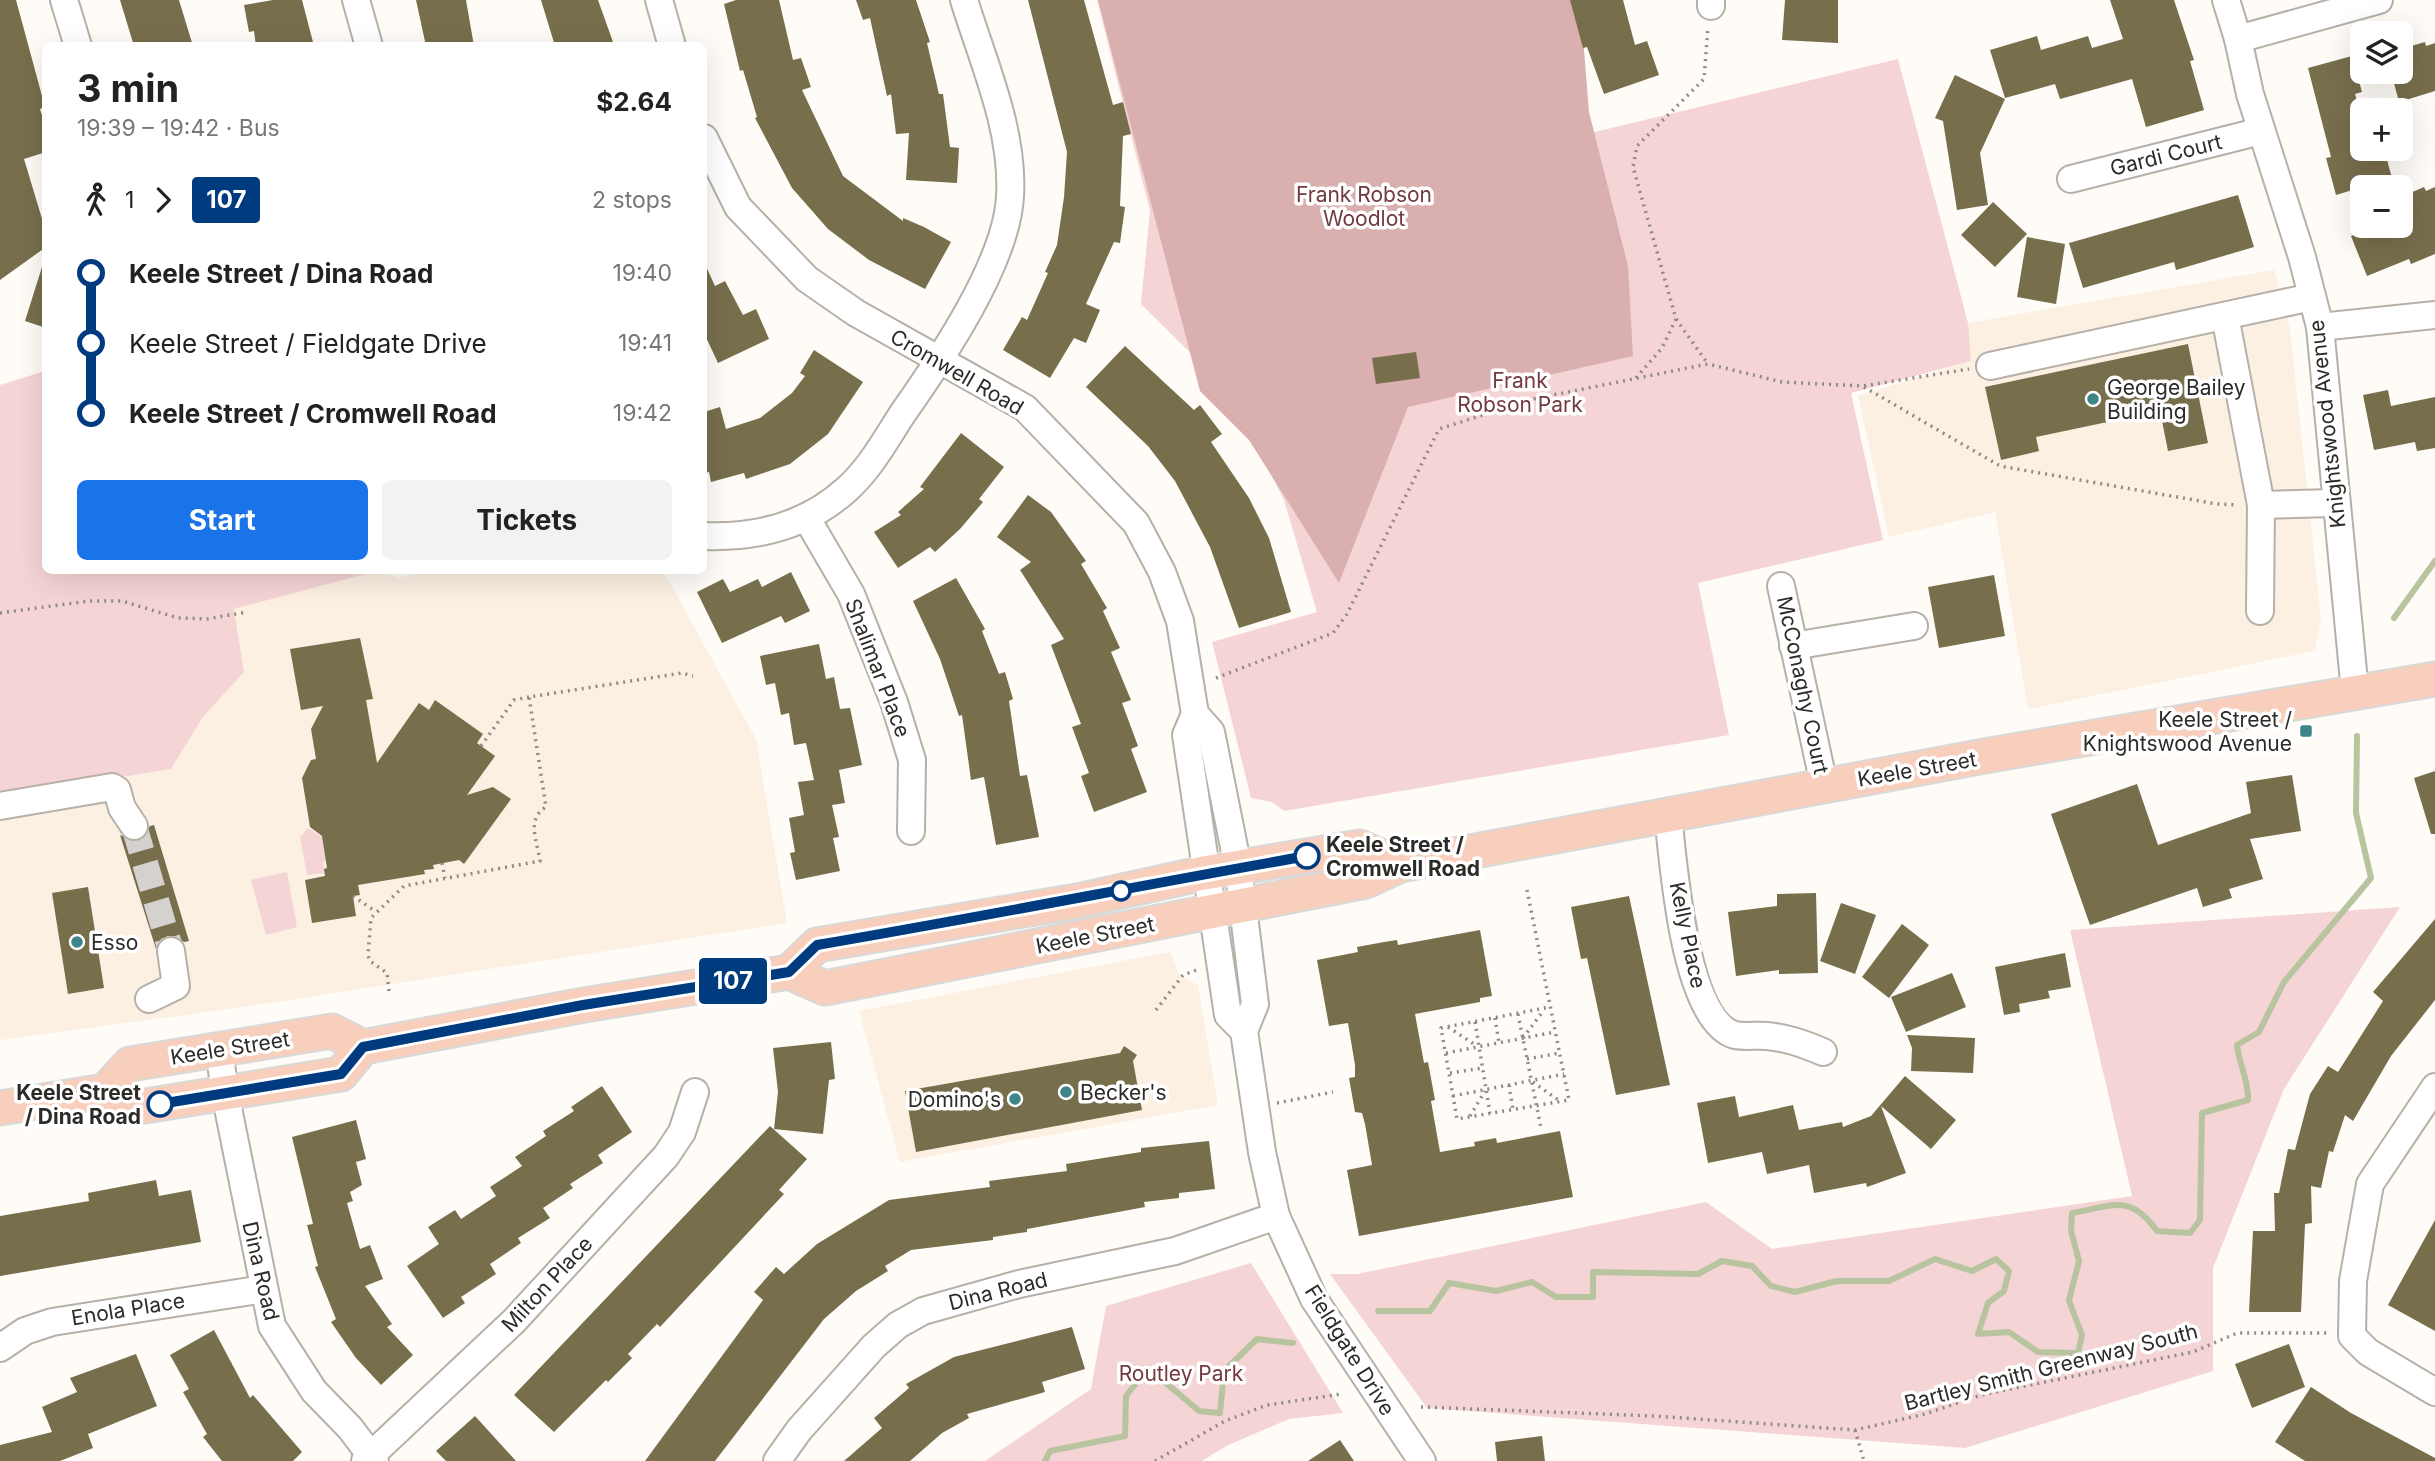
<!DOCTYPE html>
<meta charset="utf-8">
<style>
:root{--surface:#fff;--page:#f2f2f2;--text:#222;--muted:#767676;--accent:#1a73e8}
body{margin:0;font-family:Inter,sans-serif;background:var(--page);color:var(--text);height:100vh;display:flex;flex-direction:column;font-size:26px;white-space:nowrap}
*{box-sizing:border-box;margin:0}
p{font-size:23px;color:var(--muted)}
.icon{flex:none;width:38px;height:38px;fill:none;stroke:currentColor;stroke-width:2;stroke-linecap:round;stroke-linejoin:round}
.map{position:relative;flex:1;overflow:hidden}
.sheet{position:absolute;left:42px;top:42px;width:665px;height:532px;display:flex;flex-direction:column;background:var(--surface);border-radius:10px;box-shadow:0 7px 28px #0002}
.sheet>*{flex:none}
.badge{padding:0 14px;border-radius:5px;font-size:24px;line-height:46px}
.fabs{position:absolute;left:2350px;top:21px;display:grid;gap:14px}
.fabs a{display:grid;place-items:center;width:63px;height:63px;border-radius:10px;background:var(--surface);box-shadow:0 7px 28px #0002;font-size:35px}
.map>.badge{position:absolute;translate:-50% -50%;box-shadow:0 0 0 4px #fff}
.legs{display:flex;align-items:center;gap:10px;height:77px;padding:0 35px;font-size:23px}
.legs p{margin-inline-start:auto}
.headline{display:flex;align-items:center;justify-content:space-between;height:119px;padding:0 35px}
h1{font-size:38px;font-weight:700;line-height:52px}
.action{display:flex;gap:14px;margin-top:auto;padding:14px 35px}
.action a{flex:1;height:80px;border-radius:10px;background:var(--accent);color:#fff;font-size:28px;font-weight:700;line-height:80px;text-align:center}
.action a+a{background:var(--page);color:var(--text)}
ul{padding:0 35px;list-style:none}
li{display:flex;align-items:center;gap:24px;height:70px;font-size:26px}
li i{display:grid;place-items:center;width:10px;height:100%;margin:0 9px;background:currentColor}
li i::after{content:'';width:18px;height:18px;margin:-9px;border:5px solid;border-radius:50%;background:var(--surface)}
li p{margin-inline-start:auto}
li:first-child i{background:linear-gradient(#0000 50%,currentColor 0)}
li:last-child i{background:linear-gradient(currentColor 50%,#0000 0)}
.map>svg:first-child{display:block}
.built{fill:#fcf0e3}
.green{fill:#f5d4d5}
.forest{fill:#daafb0}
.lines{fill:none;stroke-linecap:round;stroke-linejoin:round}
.stream{stroke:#b8c39f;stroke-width:6}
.building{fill:#776e4c}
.minor-tunnel{stroke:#d5d1ce;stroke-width:26;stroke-dasharray:26 13;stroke-linecap:butt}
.minor-casing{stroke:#b6b0a9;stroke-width:30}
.major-casing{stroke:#d9d9d8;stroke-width:37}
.path{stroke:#8d8a87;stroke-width:3.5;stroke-dasharray:2 5;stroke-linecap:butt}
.minor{stroke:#fff;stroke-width:26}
.major{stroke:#f8cebc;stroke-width:33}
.line-1-casing{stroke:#fff;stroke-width:16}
.line-1{stroke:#003b80;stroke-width:10}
.poi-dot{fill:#3d8588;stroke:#fff;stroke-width:2.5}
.stop-1-dot{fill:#fff;stroke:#003b80;stroke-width:3.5}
.labels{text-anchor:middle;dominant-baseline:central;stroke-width:7;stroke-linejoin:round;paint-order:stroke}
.street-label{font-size:21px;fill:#2d2b28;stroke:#fff}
.park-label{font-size:21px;fill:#733a3e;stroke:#fff}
.poi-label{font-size:21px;fill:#2d2b28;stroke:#fff;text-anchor:start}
.stop-label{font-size:21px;font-weight:bold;fill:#2d2b28;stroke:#fff;text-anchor:start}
</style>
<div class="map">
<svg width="2435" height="1461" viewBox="0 0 2435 1461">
<rect width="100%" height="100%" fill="#fffbf7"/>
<!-- built -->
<g class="built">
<path d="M2274 270 2290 329 2321 619 2315 651 2028 709 1995 512 1889 537 1858 396 1970 361 1968 323Z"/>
<path d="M435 570H633L665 574 756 739 787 923 244 1007 0 1040V797L171 769 203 717 244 672 234 609 377 571 399 578Z"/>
<path d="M1170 952 1180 976 1198 985 1218 1105 900 1162 859 1011Z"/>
</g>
<!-- green -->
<g class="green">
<path d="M1097 0H1542L1574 137 1898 59 1968 323 1971 361 1851 393 1883 540 1698 583 1729 735 1284 811 1272 802 1251 798 1212 642 1317 612 1284 500 1227 389 1141 304 1150 211Z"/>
<path d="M45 371 46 570 377 571 234 609 244 672 203 717 171 769 0 797V385Z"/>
<path d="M308 828 329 842 332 859 323 862 325 873 307 875 300 837Z"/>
<path d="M287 872 297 927 266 935 251 880Z"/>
<path d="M2400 907 2284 1089 2213 1268V1371L1965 1448 1427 1408 1330 1274H1357L1706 1202 1772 1249 2132 1196 2070 930Z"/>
<path d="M1251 1263 1343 1413 1289 1419 1226 1446 1202 1461H985L1091 1389 1106 1306Z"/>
</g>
<!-- forest -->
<path class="forest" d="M1098 0H1580L1589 112 1628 266 1633 356 1408 407 1339 583 1249 440 1200 391Z"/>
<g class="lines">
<!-- stream -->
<g class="stream">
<path d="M2394 618 2435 561"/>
<path d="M1378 1311H1430L1449 1283 1496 1291 1532 1282 1556 1297H1593V1272L1698 1274 1722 1261 1752 1266 1771 1286 1795 1292 1837 1281H1889L1935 1259 1972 1271 1996 1259 2009 1271 2004 1291 1988 1303 1978 1334 2009 1332 2038 1352 2078 1353 2082 1335 2069 1301 2079 1261 2071 1231 2072 1213C2113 1206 2130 1193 2157 1231L2190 1233 2200 1220 2202 1113 2248 1100C2249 1080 2239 1065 2237 1045L2259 1032 2284 982 2371 878 2356 813 2357 736"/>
<path d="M1045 1461 1050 1451 1125 1436 1126 1396 1148 1368 1199 1411 1220 1413 1224 1371 1257 1339 1293 1343"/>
</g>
</g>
<!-- building -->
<g class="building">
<path d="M0 0H16L45 107 40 109 46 128V152L24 159 46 232V247L0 280Z"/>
<path d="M120 0H179L193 46H134Z"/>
<path d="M273 0H302L314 46H256L254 31 249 32 244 5Z"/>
<path d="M416 0H466L474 46H426Z"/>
<path d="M541 0H598L613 42 603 46H555Z"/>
<path d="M736 0H779L793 60 801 58 811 87 802 90 843 176 903 221V218L924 227 951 242 925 289 869 260 828 229 792 188 755 118 757 117 743 70 740 71 724 4Z"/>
<path d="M856 0H916L930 42 927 43 939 94H943L950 147 959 148 957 183 906 180 909 133 896 134 891 94 887 96 870 18 863 20Z"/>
<path d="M1028 0H1084L1113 105 1123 102 1131 134 1123 136 1120 206 1125 207 1120 243 1114 242 1086 304 1100 310 1086 343 1074 338 1050 378 1003 350 1022 317 1027 320 1048 273 1045 272 1057 245 1064 197 1067 152Z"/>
<path d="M1570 0H1623L1635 45 1647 41 1659 75 1604 94 1587 47 1583 48Z"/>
<path d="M1785 0H1838V43L1782 40Z"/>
<path d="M2110 0H2174L2194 60 2190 61 2204 110 2146 127 2132 79 2060 99 2055 84 2005 98 1990 50 2037 36 2041 50 2088 36 2092 48 2123 39Z"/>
<path d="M2425 42 2426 46 2435 43V91L2399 102 2391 72H2401V49Z"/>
<path d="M2352 56 2362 92 2355 94 2362 120V149H2384L2392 178 2336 195 2326 158 2331 157 2308 68Z"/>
<path d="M1955 75 2005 99 1980 153 1988 205 1957 210 1943 121 1935 118Z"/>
<path d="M2424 187 2426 191 2435 187V254L2411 264 2409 259 2367 276 2351 236 2376 226H2401V197Z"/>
<path d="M2238 195 2254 247 2176 270 2174 262 2083 288 2069 243Z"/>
<path d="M1993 202 2027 234 1995 267 1961 235Z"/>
<path d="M2027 237 2065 244 2056 304 2017 297Z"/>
<path d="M704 262 715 286 725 281 743 315 756 309 769 339 718 363 704 333Z"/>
<path d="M42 267 46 268V328L25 321Z"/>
<path d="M2188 344 2208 443 2168 451 2160 411 2036 437 2039 451 2001 460 1985 387Z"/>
<path d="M1125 346 1194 410 1200 405 1222 434 1211 442 1249 498 1269 538 1291 612 1239 628 1210 547 1175 481 1148 446 1086 387Z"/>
<path d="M814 350 863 382 828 434 790 464 746 479 744 473 711 482 709 472 704 473V412L720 407 726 429 760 418 792 393 805 376 800 373Z"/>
<path d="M1416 352 1420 378 1376 384 1372 358Z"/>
<path d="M2388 390 2391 406 2435 397V448L2417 451 2415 442 2374 450 2363 395Z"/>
<path d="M961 433 1004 467 979 499 983 502 960 529 935 552 930 547 898 568 874 532 901 515 898 512 924 489 920 487Z"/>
<path d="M1028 495 1051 512 1086 561 1081 564 1107 608 1103 611 1120 648 1111 652 1131 700 1122 703 1138 746 1131 749 1147 792 1094 812 1081 776 1089 773 1072 727 1081 724 1051 645 1064 639 1020 570 1031 562 997 537Z"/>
<path d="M791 572 810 611 785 623 781 616 722 643 697 592 723 579 730 592 758 579 762 587Z"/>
<path d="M1994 575 2005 636 1939 648 1928 587Z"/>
<path d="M956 578 985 629 982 631 999 674 1005 672 1013 699 1009 701 1020 776 1027 775 1039 837 996 845 984 777 971 780 962 715 959 716 940 659 913 601Z"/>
<path d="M360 638 373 699 366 700 377 763 419 703 429 710 435 700 483 734 477 743 495 756 467 795 493 787 511 799 464 864 459 860 433 865 434 869 424 870 425 874 358 885 360 895 353 896 356 916 312 923 305 880 325 876 324 869 327 868 322 836 310 827 302 778 311 760 316 759 311 729 323 706 301 710 290 649Z"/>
<path d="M819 644 826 679 834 677 840 709 850 708 862 765 839 770 845 803 832 805 839 837 833 838 840 871 796 880 790 853 795 852 789 818 804 815 798 782 814 780 806 743 794 745 789 713 781 715 775 683 766 685 760 656Z"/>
<path d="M2435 771V834H2431L2414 778Z"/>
<path d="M2292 775 2301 831 2250 839 2263 879 2229 889 2232 898 2203 907 2197 888 2090 925 2051 814 2137 784 2158 845 2251 813 2246 782Z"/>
<path d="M154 825 189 941 184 942 177 937 168 936 161 939 156 949 120 835 136 842 143 839 150 826Z"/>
<path d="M88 887 104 988 68 994 52 893Z"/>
<path d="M1816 893 1818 973 1779 974V970L1736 976 1728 912 1777 906V894Z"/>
<path d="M1629 896 1670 1085 1616 1095 1587 958 1581 959 1571 907Z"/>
<path d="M1841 903 1876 915 1855 974 1820 961Z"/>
<path d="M2435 919V1000L2391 1056 2353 1121 2345 1115 2333 1152 2329 1151 2321 1188 2311 1186 2312 1223 2305 1224 2301 1312H2249L2253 1231H2275L2274 1193H2279L2288 1149 2295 1150 2310 1094 2328 1066 2338 1072 2383 1001 2373 992Z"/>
<path d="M1902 924 1929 945 1889 998 1862 977Z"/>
<path d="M1480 930 1492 996 1480 998V1002L1415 1014 1424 1063 1428 1062 1435 1100 1431 1101 1440 1152 1475 1146 1474 1142 1496 1138 1497 1143 1560 1131 1573 1197 1359 1236 1347 1170 1372 1165 1365 1124 1362 1113 1355 1112 1349 1078 1355 1077V1065L1348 1023 1329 1026 1317 960 1358 952 1357 947 1384 942 1397 940 1398 945Z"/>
<path d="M2065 953 2071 987 2048 991 2050 998 2019 1004 2020 1012 2004 1015 1995 967Z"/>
<path d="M1952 973 1966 1007 1906 1032 1891 997Z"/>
<path d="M1907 1035 1975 1038 1973 1073 1911 1071 1912 1048Z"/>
<path d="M831 1042 835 1079 829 1080 823 1134 774 1129 778 1092 773 1048Z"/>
<path d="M1124 1046 1137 1055 1133 1061 1142 1110 916 1152 905 1091 1120 1053Z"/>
<path d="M1905 1076 1956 1120 1931 1149 1881 1106 1906 1173 1867 1187 1866 1183 1814 1193 1809 1165 1767 1174 1762 1152 1708 1163 1697 1103 1735 1096 1739 1117 1793 1105 1799 1130 1842 1122 1843 1127 1871 1116Z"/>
<path d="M602 1086 632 1132 598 1155 603 1163 570 1184 573 1188 543 1208 550 1218 518 1238 521 1243 490 1264 496 1274 461 1297 465 1303 443 1318 407 1266 439 1244 428 1227 455 1210 461 1219 496 1196 490 1187 522 1166 515 1157 546 1136 543 1131 574 1111 571 1107Z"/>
<path d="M356 1120 366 1159 356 1162 362 1185 350 1192 353 1201 347 1203 360 1249 370 1245 383 1279 365 1286 392 1324 387 1327 413 1355 381 1385 356 1358 331 1322 336 1319 315 1267 318 1266 307 1225 313 1224 292 1137Z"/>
<path d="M770 1126 807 1159 779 1190 784 1194 660 1327 657 1324 628 1354 632 1358 608 1382 606 1380 554 1432 514 1395Z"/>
<path d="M1209 1141 1215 1189 1179 1193V1198L1144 1202 1145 1207 1027 1229V1232L993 1237V1240L911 1250 885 1266 888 1271 856 1291 824 1319 715 1461H645L763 1300 754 1292 776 1267 784 1274 817 1244 889 1200 990 1187 989 1181 1067 1171 1066 1164 1141 1152V1148Z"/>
<path d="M156 1180 159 1196 191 1190 201 1242 0 1276V1216L89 1201 88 1193Z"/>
<path d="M2435 1220V1331L2388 1305Z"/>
<path d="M1072 1327 1085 1369 1042 1382 1045 1392 967 1414 969 1418 942 1433 910 1461H844L882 1428 874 1418 909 1388 906 1384 954 1357Z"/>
<path d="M214 1330 250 1398 253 1395 302 1452 293 1461H222L203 1437 207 1434 183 1392 189 1389 170 1355Z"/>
<path d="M2289 1344 2305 1387 2252 1408 2235 1364Z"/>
<path d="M136 1354 157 1406 88 1434 93 1448 60 1461H0V1445L52 1432 42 1407 77 1392 70 1378Z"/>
<path d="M2311 1387 2351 1413 2435 1458V1461H2305L2275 1442Z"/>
<path d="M475 1416 516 1461H446L436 1451Z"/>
<path d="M1542 1436 1545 1461H1497L1495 1442Z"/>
<path d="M1340 1440 1354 1461H1308Z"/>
</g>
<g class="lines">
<!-- minor-tunnel -->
<path class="minor-tunnel" d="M134 826 171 951"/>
<defs>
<g id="minor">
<path d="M64 0 78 46"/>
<path d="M356 0 369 46"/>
<path d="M659 0 672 46"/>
<path d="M2226 0 2238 39 2250 94 2302 257 2320 327 2355 692"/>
<path d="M1711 6V0"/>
<path d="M2238 39 2379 0"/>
<path d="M704 138 738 207 807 279 856 313 1025 408 1136 523 1162 572 1180 621 1195 714 1211 732 1238 867 1255 1004 1244 1031 1262 1152 1276 1216 1314 1299 1422 1461"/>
<path d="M2071 179 2261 131"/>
<path d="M2225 316 2261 505 2334 503"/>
<path d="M2320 327 2435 315"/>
<path d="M1990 366 2312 297"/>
<path d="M806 517 851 594 894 702 912 760 911 831"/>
<path d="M704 536C756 538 806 526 846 490 870 469 886 439 903 413 941 359 1007 262 1010 196 1014 130 983 62 964 0"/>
<path d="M1781 586 1824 785"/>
<path d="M2260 611 2261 505"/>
<path d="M1793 646 1914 626"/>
<path d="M1195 714 1186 735 1228 1015 1244 1031"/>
<path d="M0 806 112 787 117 790 122 808 134 826"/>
<path d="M1668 814C1673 861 1684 1021 1735 1035 1745 1037 1757 1035 1767 1036 1788 1038 1804 1044 1823 1052"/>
<path d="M149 999 176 986 171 951"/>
<path d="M219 1049 225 1093 272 1326 314 1391 350 1428 375 1461"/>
<path d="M2435 1087 2370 1184 2353 1281 2352 1336 2368 1352 2435 1392"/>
<path d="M0 1348 25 1331 52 1322 264 1289"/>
<path d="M365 1461 514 1321 666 1156 682 1132 695 1092"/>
<path d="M777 1461 799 1430 874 1346 898 1325 923 1311 1019 1284 1175 1251 1276 1216"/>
</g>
<g id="major">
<path d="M789 972 817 945 1077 901 1204 873 1360 847 1400 865"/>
<path d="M105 1091 130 1064 332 1031 363 1047 584 1005 789 972 825 988 1366 881 1400 865 1990 755 2435 679"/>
<path d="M0 1108 105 1091 139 1107 341 1074 363 1047"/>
</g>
</defs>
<!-- minor casing -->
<use href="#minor" class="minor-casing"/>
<!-- major casing -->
<use href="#major" class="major-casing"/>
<!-- path -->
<g class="path">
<path d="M1676 319 1708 364"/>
<path d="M1636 378 1662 348 1676 319 1633 167 1637 146 1704 79 1708 27"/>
<path d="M1864 387 2000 466 2217 504 2238 505"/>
<path d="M0 613 89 601H122L178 618 207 619 247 612"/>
<path d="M1216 678 1333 633 1347 614 1439 429 1533 399 1708 364 1782 382 1863 386 1969 369"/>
<path d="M481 746 514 700 529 697"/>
<path d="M442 863 445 878"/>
<path d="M1527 890 1569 1100 1457 1119 1441 1028 1550 1007"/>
<path d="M353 896 375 911"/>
<path d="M389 991 387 973 370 961 368 955 371 918 404 886 540 861C537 841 526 819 546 807L529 697 682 673 693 676"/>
<path d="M1156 1010 1183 975 1199 969"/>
<path d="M1518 1014 1541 1128"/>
<path d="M1495 1018 1499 1043"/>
<path d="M1475 1022 1490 1113"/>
<path d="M1448 1027 1477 1046"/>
<path d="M1523 1038 1544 1010"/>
<path d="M1446 1053 1555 1032"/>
<path d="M1527 1059 1560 1053"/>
<path d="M1450 1073 1483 1068"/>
<path d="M1533 1082 1561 1102"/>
<path d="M1509 1085 1513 1110"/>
<path d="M1453 1096 1564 1074"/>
<path d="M1277 1103 1333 1092"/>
<path d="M1470 1116 1485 1091"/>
<path d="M1421 1407 1654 1416 1855 1430 1925 1414 1981 1395 2193 1352 2237 1333H2329"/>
<path d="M1855 1430 1864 1461"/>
<path d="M1155 1461 1225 1421 1267 1405 1342 1394"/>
</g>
<!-- minor -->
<use href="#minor" class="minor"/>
<!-- major -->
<use href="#major" class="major"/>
</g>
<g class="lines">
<defs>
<path id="line-1" d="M160 1104 341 1074 363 1047 583 1005 789 972 817 945C981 917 1143 885 1307 856"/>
</defs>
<!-- line-1 casing -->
<use href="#line-1" class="line-1-casing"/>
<!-- line-1 -->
<use href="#line-1" class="line-1"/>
</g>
<!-- markers -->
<g class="poi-dot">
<circle cx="2093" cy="399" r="7"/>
<rect x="2299" y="724" width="14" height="14" rx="3.5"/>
<circle cx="77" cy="942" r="7"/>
<circle cx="1066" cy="1092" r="7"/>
<circle cx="1015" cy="1099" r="7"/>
</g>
<g class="stop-1-dot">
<circle cx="1307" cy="856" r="12"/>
<circle cx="1121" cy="891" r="9"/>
<circle cx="160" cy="1104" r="12"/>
</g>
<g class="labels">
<!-- street labels -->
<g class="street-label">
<text transform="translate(2166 155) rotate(-14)">Gardi Court</text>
<text transform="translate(957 372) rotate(30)">Cromwell Road</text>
<text transform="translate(2327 424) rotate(-96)">Knightswood Avenue</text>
<text transform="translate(878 668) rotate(69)">Shalimar Place</text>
<text transform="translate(1803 685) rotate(78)">McConaghy Court</text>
<text transform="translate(1917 769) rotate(-10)">Keele Street</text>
<text transform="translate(1095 935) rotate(-11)">Keele Street</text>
<text transform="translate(1688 935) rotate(78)">Kelly Place</text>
<text transform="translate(230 1048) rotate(-9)">Keele Street</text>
<text transform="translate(261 1271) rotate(77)">Dina Road</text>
<text transform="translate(547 1284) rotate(-47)">Milton Place</text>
<text transform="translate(998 1291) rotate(-14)">Dina Road</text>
<text transform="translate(128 1309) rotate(-9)">Enola Place</text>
<text transform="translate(1350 1350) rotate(58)">Fieldgate Drive</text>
<text transform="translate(2051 1367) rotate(-14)">Bartley Smith Greenway South</text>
</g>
<!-- park labels -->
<g class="park-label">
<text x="1364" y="194">Frank Robson<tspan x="1364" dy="24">Woodlot</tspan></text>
<text x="1520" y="380">Frank<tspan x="1520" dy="24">Robson Park</tspan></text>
<text x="1181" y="1373">Routley Park</text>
</g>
<!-- poi labels -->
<g class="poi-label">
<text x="2107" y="387">George Bailey<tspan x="2107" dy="24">Building</tspan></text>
<text x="2292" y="719" text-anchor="end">Keele Street /<tspan x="2292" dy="24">Knightswood Avenue</tspan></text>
<text x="91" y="942">Esso</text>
<text x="1080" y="1092">Becker's</text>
<text x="1001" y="1099" text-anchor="end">Domino's</text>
</g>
<!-- stop labels -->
<g class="stop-label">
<text x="1326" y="844">Keele Street /<tspan x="1326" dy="24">Cromwell Road</tspan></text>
<text x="141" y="1092" text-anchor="end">Keele Street<tspan x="141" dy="24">/ Dina Road</tspan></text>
</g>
</g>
</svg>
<div class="fabs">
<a><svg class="icon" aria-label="layers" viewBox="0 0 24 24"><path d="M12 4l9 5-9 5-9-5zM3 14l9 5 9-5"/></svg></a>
<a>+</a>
<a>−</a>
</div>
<b class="badge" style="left:733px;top:981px;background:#003b80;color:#fff">107</b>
<section class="sheet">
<div class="headline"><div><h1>3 min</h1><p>19:39 – 19:42 · Bus</p></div><b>$2.64</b></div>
<div class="legs"><svg class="icon" aria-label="walk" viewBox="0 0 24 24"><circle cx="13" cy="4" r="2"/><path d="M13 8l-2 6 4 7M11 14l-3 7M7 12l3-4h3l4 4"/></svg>1<svg class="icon" aria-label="forward" viewBox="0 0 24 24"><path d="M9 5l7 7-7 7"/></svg><b class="badge" style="background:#003b80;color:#fff">107</b><p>2 stops</p></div>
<ul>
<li><i style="color:#003b80"></i><b>Keele Street / Dina Road</b><p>19:40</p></li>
<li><i style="color:#003b80"></i><span>Keele Street / Fieldgate Drive</span><p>19:41</p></li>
<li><i style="color:#003b80"></i><b>Keele Street / Cromwell Road</b><p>19:42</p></li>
</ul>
<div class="action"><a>Start</a><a>Tickets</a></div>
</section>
</div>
